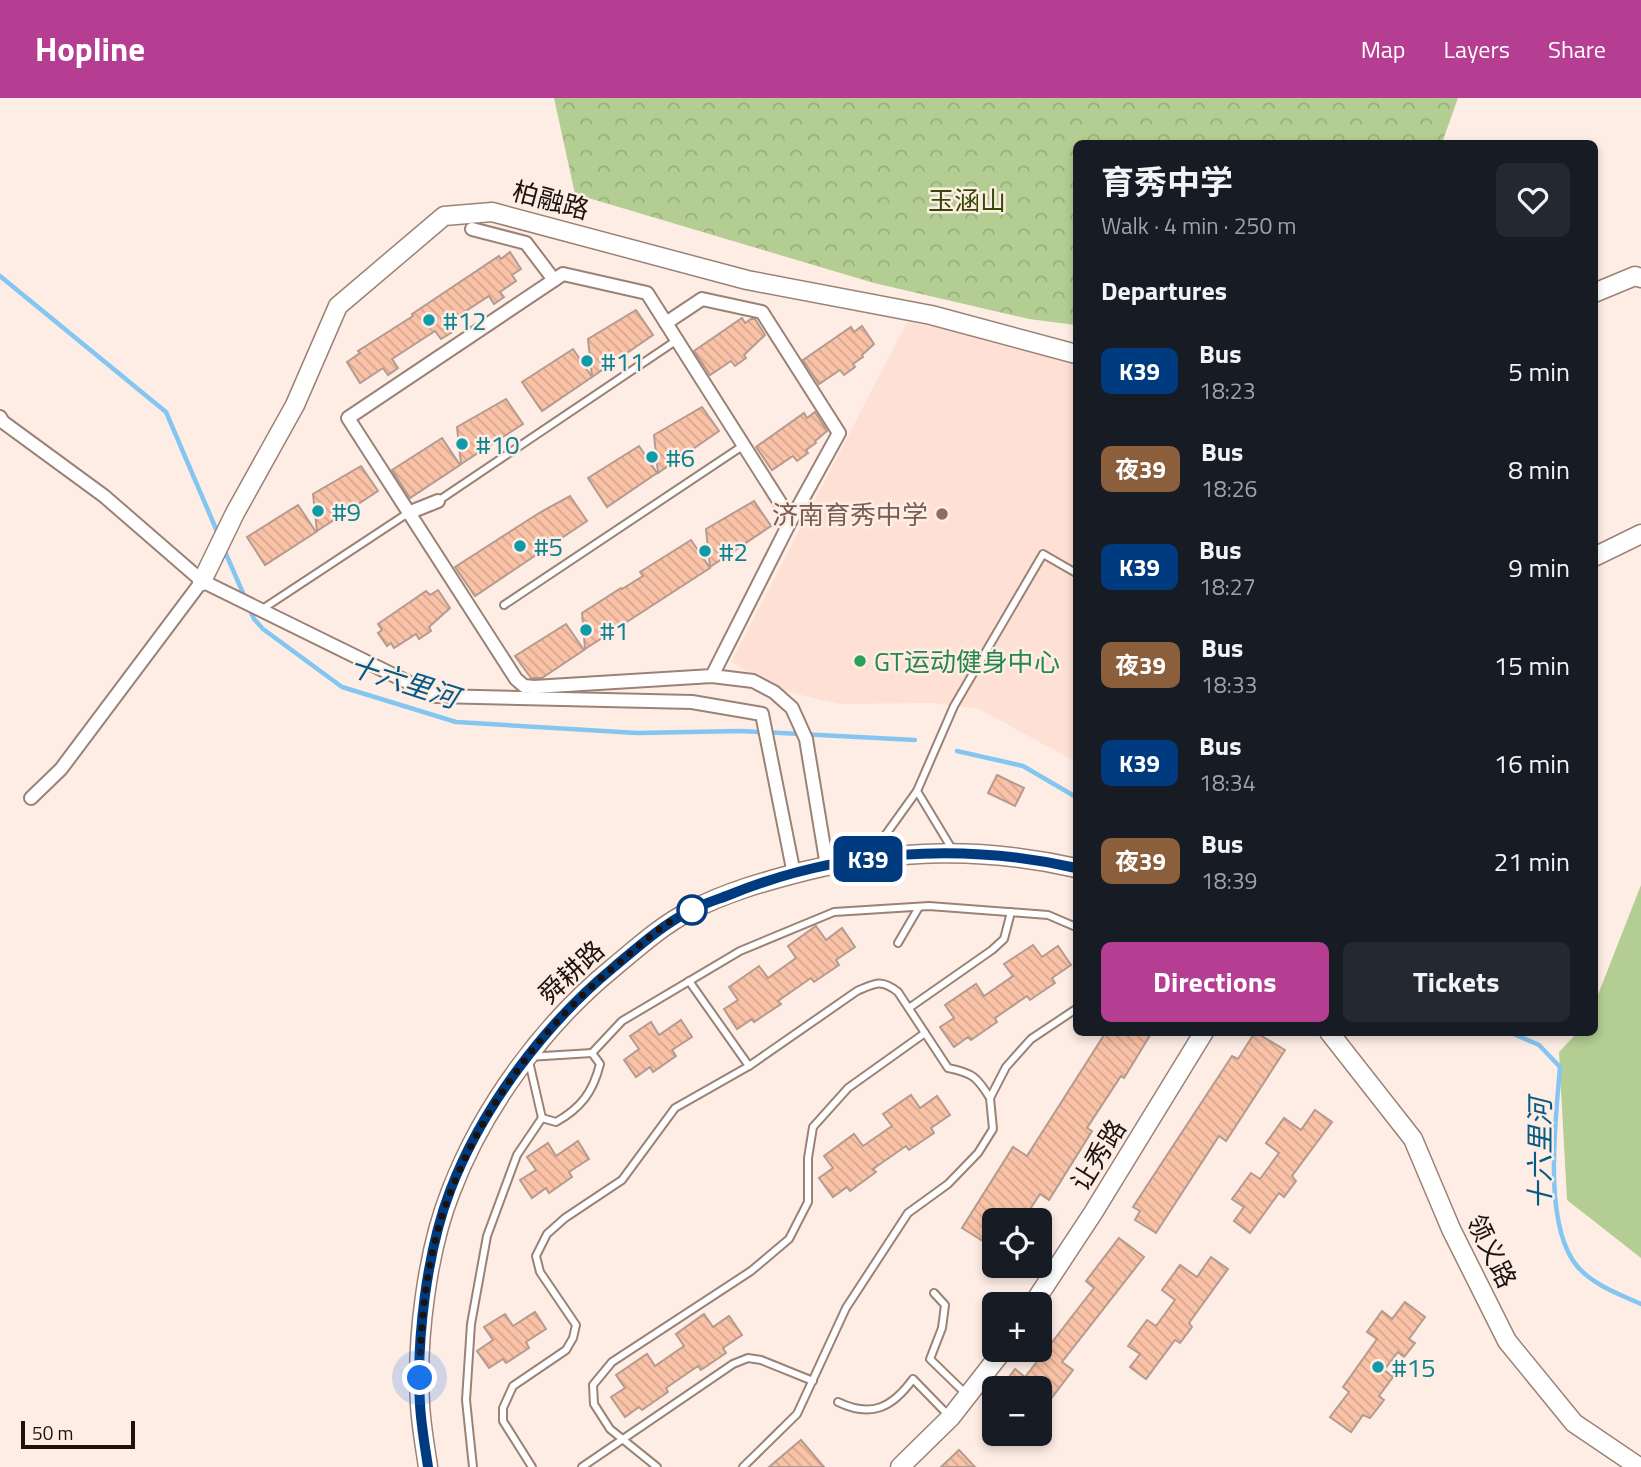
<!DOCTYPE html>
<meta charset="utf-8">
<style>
:root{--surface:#171b24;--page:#242831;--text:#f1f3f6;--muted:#9ea1a6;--accent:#b53d92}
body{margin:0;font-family:"Titillium Web","Noto Sans SC",sans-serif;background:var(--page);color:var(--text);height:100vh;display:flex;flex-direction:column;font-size:26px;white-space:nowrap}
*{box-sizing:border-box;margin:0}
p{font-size:23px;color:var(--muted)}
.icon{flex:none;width:38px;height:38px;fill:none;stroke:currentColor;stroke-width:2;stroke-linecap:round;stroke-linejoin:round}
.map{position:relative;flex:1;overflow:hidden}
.details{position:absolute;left:1073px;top:42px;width:525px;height:896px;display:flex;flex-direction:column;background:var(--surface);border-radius:10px;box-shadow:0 4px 10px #0003}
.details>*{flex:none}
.badge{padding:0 14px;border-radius:10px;font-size:24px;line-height:46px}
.fabs{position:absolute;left:982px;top:1110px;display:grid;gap:14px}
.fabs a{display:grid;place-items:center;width:70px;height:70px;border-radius:10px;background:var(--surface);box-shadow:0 4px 10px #0003;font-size:35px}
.scale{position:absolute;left:21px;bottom:18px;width:114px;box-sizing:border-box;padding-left:7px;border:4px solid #1c130e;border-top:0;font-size:19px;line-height:24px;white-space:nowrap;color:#1c130e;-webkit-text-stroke:5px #feede5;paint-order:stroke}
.you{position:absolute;width:35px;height:35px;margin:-18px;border:5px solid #fff;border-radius:50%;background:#1a73e8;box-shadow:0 0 0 10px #1a73e833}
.map>.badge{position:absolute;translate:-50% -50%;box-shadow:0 0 0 4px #fff}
h2{padding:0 28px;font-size:26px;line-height:63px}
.round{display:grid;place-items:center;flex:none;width:74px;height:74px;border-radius:10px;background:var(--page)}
.headline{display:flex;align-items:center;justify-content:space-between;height:119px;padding:0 28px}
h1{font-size:33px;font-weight:700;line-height:52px}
.action{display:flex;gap:14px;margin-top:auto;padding:14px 28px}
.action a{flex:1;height:80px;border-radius:10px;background:var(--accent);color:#fff;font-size:28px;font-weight:700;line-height:80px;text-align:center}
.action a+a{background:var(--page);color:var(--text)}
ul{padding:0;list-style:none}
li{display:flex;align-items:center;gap:21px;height:98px;padding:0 28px}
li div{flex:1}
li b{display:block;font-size:26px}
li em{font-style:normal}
li .badge{min-width:77px;font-weight:700;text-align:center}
header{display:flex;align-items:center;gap:42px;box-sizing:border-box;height:98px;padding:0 35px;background:var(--accent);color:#fff}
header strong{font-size:33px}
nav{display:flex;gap:38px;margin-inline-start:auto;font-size:24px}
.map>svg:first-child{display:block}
.built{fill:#fee1d4}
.forest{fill:url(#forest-crowns)}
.park{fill:#b3cd92}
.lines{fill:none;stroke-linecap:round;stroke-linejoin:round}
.stream{stroke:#83c6f2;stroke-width:4.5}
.building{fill:url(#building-back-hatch);stroke:#b59b8f;stroke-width:2}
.lane-casing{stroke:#9b8276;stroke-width:10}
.street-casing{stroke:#9b8276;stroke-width:16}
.secondary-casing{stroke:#9b8276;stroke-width:21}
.lane{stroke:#fff;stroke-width:6}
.street{stroke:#fff;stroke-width:12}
.secondary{stroke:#fff;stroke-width:18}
.line-casing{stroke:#fff;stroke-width:16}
.line{stroke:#003b80;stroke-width:10}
.walk{stroke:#1c130e;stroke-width:7;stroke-dasharray:0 12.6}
.culture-dot{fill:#0f9aa8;stroke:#feede5;stroke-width:2.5}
.education-dot{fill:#8d6e63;stroke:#feede5;stroke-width:2.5}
.leisure-dot{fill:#2e9e5b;stroke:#feede5;stroke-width:2.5}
.stop-dot{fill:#fff;stroke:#003b80;stroke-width:3.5}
.labels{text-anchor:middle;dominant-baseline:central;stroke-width:5;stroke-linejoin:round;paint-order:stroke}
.street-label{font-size:26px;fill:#1c130e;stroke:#feede5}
.park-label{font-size:26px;fill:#334a00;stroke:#feede5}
.culture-label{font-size:26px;fill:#0d838f;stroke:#feede5;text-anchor:start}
.education-label{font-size:26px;fill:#785e54;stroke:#feede5;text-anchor:end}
.leisure-label{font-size:26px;fill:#27864d;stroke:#feede5;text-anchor:start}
.water-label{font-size:28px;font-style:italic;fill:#055b84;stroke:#feede5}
</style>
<header>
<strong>Hopline</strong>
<nav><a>Map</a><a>Layers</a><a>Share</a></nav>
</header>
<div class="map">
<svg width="1641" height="1369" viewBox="0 0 1641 1369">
<defs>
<pattern id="forest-crowns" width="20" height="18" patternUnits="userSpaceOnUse" patternTransform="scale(1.75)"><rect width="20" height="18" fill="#b3cd92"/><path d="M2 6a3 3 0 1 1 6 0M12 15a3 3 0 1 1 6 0" fill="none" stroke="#99af7d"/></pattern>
<pattern id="building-back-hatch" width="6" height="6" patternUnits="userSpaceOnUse" patternTransform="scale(1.75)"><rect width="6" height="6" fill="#fac2a7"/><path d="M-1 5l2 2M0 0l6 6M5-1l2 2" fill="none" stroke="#d6a68f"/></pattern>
</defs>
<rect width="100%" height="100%" fill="#feede5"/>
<!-- built -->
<path class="built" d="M907 224 977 238 1076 268V664L979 611 932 605 839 606 780 592 731 564Z"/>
<!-- forest -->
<path class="forest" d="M554 0H1458L1442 45 1076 46V227L1029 221 874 185 575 96Z"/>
<!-- park -->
<path class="park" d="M1641 787V1160L1567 1102 1559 954 1577 935 1594 934V907Z"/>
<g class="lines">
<!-- stream -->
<g class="stream">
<path d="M0 178 166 314 219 438"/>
<path d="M223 449 246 502"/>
<path d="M249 510 254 521 263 531 342 589 456 624 637 635 741 633 915 642"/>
<path d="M957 653 1023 668 1076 699"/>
<path d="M1509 934 1539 947 1560 969C1556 1020 1542 1126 1577 1168 1593 1187 1619 1196 1641 1206"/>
</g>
</g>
<!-- building -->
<g class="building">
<path d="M510 154 521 171 512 177 516 183 500 194 504 199 494 206 489 198 446 226 451 235 441 241 435 233 392 261 398 270 388 277 383 270 360 285 347 264 360 255 358 253 413 218 412 216 499 158 501 161Z"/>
<path d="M636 212 653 237 592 279 588 241Z"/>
<path d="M742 220 745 225 751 221H755L765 237 744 257 746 260 735 268 731 263 710 277 694 253Z"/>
<path d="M862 228 874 246 862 257 863 259 853 266 855 269 844 277 840 272 819 286 803 262 851 229 854 234Z"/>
<path d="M573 251 592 279 542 313 522 284Z"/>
<path d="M506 301 523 326 461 366 457 329Z"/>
<path d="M702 309 719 333 658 375 654 337Z"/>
<path d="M815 314 827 333 815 343 816 345 806 352 808 355 797 363 793 358 772 372 756 349 804 315 807 320Z"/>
<path d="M442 340 460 367 410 400 392 372Z"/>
<path d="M639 348 657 375 607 409 588 380Z"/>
<path d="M361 368 378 393 317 433 313 396Z"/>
<path d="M570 398 587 423 475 498 455 469 539 415Z"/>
<path d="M754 403 771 428 710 469 706 431Z"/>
<path d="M298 407 316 434 265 467 247 439Z"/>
<path d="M691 442 710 470 585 551 582 515 621 490 622 491 643 478 640 474Z"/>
<path d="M438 492 450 510 429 529 431 533 419 541 416 536 394 550 391 545 387 548 378 535 382 532 378 526 426 493 430 497Z"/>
<path d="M566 526 584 552 542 580H531L515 558Z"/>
<path d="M997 677 1024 690 1015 708 988 695Z"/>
<path d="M816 828 826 842 842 830 855 849 836 862 839 867 814 884 811 880 778 903 781 906 754 924 752 921 737 931 724 911 738 902 729 889 759 868 768 880 796 860 788 848Z"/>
<path d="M1033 847 1042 859 1058 848 1071 867 1052 880 1055 885 1030 902 1027 898 995 920 997 924 971 942 968 939 954 949 940 929 954 920 945 907 976 886 984 898 1013 878 1004 866Z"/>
<path d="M681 922 692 939 672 952 676 958 653 974 650 969 636 979 624 962 639 951 630 938 651 924 659 937Z"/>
<path d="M1106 934H1152L1124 980 1121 978 1087 1030 1092 1033 1049 1102 1040 1096 1023 1122H994V1150L962 1130 1013 1049 1027 1058Z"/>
<path d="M1255 934 1285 952 1226 1043 1219 1038 1156 1135 1135 1122 1140 1113 1133 1109 1232 958 1238 961Z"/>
<path d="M911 997 920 1010 937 998 950 1017 931 1030 934 1035 909 1052 906 1048 873 1071 876 1074 850 1093 847 1089 833 1099 819 1080 833 1070 824 1058 854 1036 863 1048 892 1028 883 1016Z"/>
<path d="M1315 1012 1332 1024 1292 1078 1296 1083 1284 1099 1279 1095 1250 1135 1234 1123 1244 1109 1232 1101 1251 1075 1260 1081 1279 1055 1266 1045 1284 1020 1301 1032Z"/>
<path d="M578 1043 589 1061 569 1074 572 1079 549 1095 546 1090 532 1100 520 1082 536 1072 527 1059 548 1045 556 1058Z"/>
<path d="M1119 1140 1144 1159 1062 1264 1073 1272 1040 1315V1290H1001L1015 1271 1025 1279 1094 1190 1086 1183Z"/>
<path d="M1211 1159 1228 1171 1189 1225 1192 1229 1180 1245 1175 1242 1146 1281 1130 1269 1140 1256 1128 1248 1147 1222 1156 1228 1175 1202 1162 1192 1180 1167 1197 1179Z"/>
<path d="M1405 1204 1425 1219 1409 1241 1415 1245 1404 1259 1398 1254 1384 1272 1393 1279 1379 1298 1384 1302 1370 1320 1363 1317 1351 1334 1330 1319 1349 1294 1343 1289 1377 1241 1367 1234 1382 1213 1392 1221Z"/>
<path d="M535 1214 546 1231 526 1244 529 1250 506 1265 503 1261 489 1270 477 1253 493 1242 484 1229 505 1216 513 1228Z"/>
<path d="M704 1216 713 1229 729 1218 742 1237 723 1250 726 1255 701 1272 698 1268 666 1290 668 1294 642 1312 639 1309 625 1319 611 1299 625 1290 616 1277 647 1256 655 1268 684 1248 676 1236Z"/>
<path d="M801 1342 824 1369H769Z"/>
<path d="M959 1352 975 1369H941Z"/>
</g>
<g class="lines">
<defs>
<g id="lane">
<path d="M438 403 677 242"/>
<path d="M504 507 744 347"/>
<path d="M261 512 408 415"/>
<path d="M952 751 917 693 954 608 1043 456 1076 475"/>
<path d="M871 757 917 693"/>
<path d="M898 845 919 809"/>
<path d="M689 883 749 968"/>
<path d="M909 910 992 852 1004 841 1011 814"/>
<path d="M542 1020 528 959 592 955"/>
<path d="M934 1195 945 1207 942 1230 930 1261 966 1296"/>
<path d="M838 1304C871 1320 892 1310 913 1281L949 1318"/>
<path d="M473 1369 466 1302 471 1226 487 1138 517 1057 542 1020 556 1024C581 1010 593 994 600 966L592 955 622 923 740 853 834 814 929 808 1048 817 1076 829"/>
<path d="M532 1369 503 1323V1310L513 1288 566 1252 573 1240 576 1227 540 1174 536 1158 547 1136 565 1120 622 1082 675 1010 749 968 857 893C876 885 881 881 898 894L948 970C973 975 977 979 990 1000"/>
<path d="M582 1369 733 1266 748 1260 761 1262 813 1283"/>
<path d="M657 1369 610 1331 594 1306 593 1287 612 1264 751 1173 789 1141 808 1104V1060L813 1029 848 990 925 935"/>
<path d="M743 1369 797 1316 846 1210 908 1115 948 1086 978 1055 993 1031 990 1000 1006 969 1031 941 1076 911"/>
</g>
<g id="street">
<path d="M472 131 526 145 554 182"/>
<path d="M666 225 702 201 762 214 839 335 791 422"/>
<path d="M0 319 3 324 104 398 202 483 436 598 692 604 762 616 794 776"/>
<path d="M408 415 438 403"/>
<path d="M712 578 534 589 524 588 516 581 348 320 563 176 647 195 791 422 712 578 753 583 774 594 792 610 806 641 827 768"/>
<path d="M31 700 61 671 202 483"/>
</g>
<g id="secondary">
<path d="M1594 195 1635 178 1641 180"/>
<path d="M1594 459 1641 436"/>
<path d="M202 483 235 415 295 307 338 208 444 118 492 114 747 182 931 217 1076 256"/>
<path d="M1329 934 1413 1041 1451 1131 1507 1243 1574 1325 1639 1369"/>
<path d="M1033 1206 1093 1115 1204 934"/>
<path d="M428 1369C425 1348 421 1327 420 1306 416 1242 427 1153 451 1093 483 1009 544 926 614 869 637 850 662 827 690 813 726 794 766 783 805 773 897 751 983 749 1076 770"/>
<path d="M900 1369 951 1319 1004 1251"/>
</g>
</defs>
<!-- lane casing -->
<use href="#lane" class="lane-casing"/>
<!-- street casing -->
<use href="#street" class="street-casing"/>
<!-- secondary casing -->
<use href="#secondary" class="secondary-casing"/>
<!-- lane -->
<use href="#lane" class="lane"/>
<!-- street -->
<use href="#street" class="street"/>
<!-- secondary -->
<use href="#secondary" class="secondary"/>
</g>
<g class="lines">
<defs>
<path id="line" d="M428 1369C425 1348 421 1327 420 1306 416 1242 427 1153 450 1093 482 1009 545 926 614 869 637 850 662 827 690 813 702 806 716 802 729 797 839 752 961 744 1076 770"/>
</defs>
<!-- line casing -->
<use href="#line" class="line-casing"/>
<!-- line -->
<use href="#line" class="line"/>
<!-- walk -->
<path class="walk" d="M420 1280C420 1219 428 1150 451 1093 485 1005 546 924 619 865 641 846 666 823 692 812"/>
</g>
<!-- markers -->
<g class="culture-dot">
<circle cx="429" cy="222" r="7"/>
<circle cx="587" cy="263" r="7"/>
<circle cx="462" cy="346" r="7"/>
<circle cx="652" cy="359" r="7"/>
<circle cx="318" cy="413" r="7"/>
<circle cx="520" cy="448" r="7"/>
<circle cx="705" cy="453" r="7"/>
<circle cx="586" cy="532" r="7"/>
<circle cx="1378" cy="1269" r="7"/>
</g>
<circle class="education-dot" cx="942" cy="416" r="7"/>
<circle class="leisure-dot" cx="860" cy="563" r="7"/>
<circle class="stop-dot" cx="692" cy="812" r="14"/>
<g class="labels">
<!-- street labels -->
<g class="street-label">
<text transform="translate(551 102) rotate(15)">柏融路</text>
<text transform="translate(571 874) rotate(-43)">舜耕路</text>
<text transform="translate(1098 1057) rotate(-58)">让秀路</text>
<text transform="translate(1492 1153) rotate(64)">领义路</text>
</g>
<!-- park labels -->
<g class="park-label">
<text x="967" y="102">玉涵山</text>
</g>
<!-- culture labels -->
<g class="culture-label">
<text x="443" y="222">#12</text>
<text x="601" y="263">#11</text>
<text x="476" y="346">#10</text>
<text x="666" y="359">#6</text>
<text x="332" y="413">#9</text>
<text x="534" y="448">#5</text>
<text x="719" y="453">#2</text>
<text x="600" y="532">#1</text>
<text x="1392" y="1269">#15</text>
</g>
<!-- education labels -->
<g class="education-label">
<text x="928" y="416">济南育秀中学</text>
</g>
<!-- leisure labels -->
<g class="leisure-label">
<text x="874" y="563">GT运动健身中心</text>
</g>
<!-- water labels -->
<g class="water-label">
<text transform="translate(404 583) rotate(18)">十六里河</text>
<text transform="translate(1539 1056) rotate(-90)">十六里河</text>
</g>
</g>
</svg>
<div class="fabs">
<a><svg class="icon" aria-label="locate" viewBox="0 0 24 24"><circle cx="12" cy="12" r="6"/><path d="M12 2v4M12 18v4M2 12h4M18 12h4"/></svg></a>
<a>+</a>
<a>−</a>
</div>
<div class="scale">50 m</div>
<div class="you" style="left:420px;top:1280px"></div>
<b class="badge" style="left:868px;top:761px;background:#003b80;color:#fff">K39</b>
<section class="details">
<div class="headline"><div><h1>育秀中学</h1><p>Walk · 4 min · 250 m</p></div><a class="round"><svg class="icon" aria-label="heart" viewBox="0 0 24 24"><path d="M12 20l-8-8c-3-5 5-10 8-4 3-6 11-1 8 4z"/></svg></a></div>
<h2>Departures</h2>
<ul>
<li><span class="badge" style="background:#003b80;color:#fff">K39</span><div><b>Bus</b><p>18:23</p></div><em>5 min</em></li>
<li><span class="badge" style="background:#8b5e3c;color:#fff">夜39</span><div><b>Bus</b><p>18:26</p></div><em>8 min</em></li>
<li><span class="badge" style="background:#003b80;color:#fff">K39</span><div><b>Bus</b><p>18:27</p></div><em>9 min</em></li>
<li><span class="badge" style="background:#8b5e3c;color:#fff">夜39</span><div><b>Bus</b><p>18:33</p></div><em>15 min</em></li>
<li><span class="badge" style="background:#003b80;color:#fff">K39</span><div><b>Bus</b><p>18:34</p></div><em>16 min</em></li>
<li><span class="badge" style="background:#8b5e3c;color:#fff">夜39</span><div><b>Bus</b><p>18:39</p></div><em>21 min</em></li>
</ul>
<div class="action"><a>Directions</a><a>Tickets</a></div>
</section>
</div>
